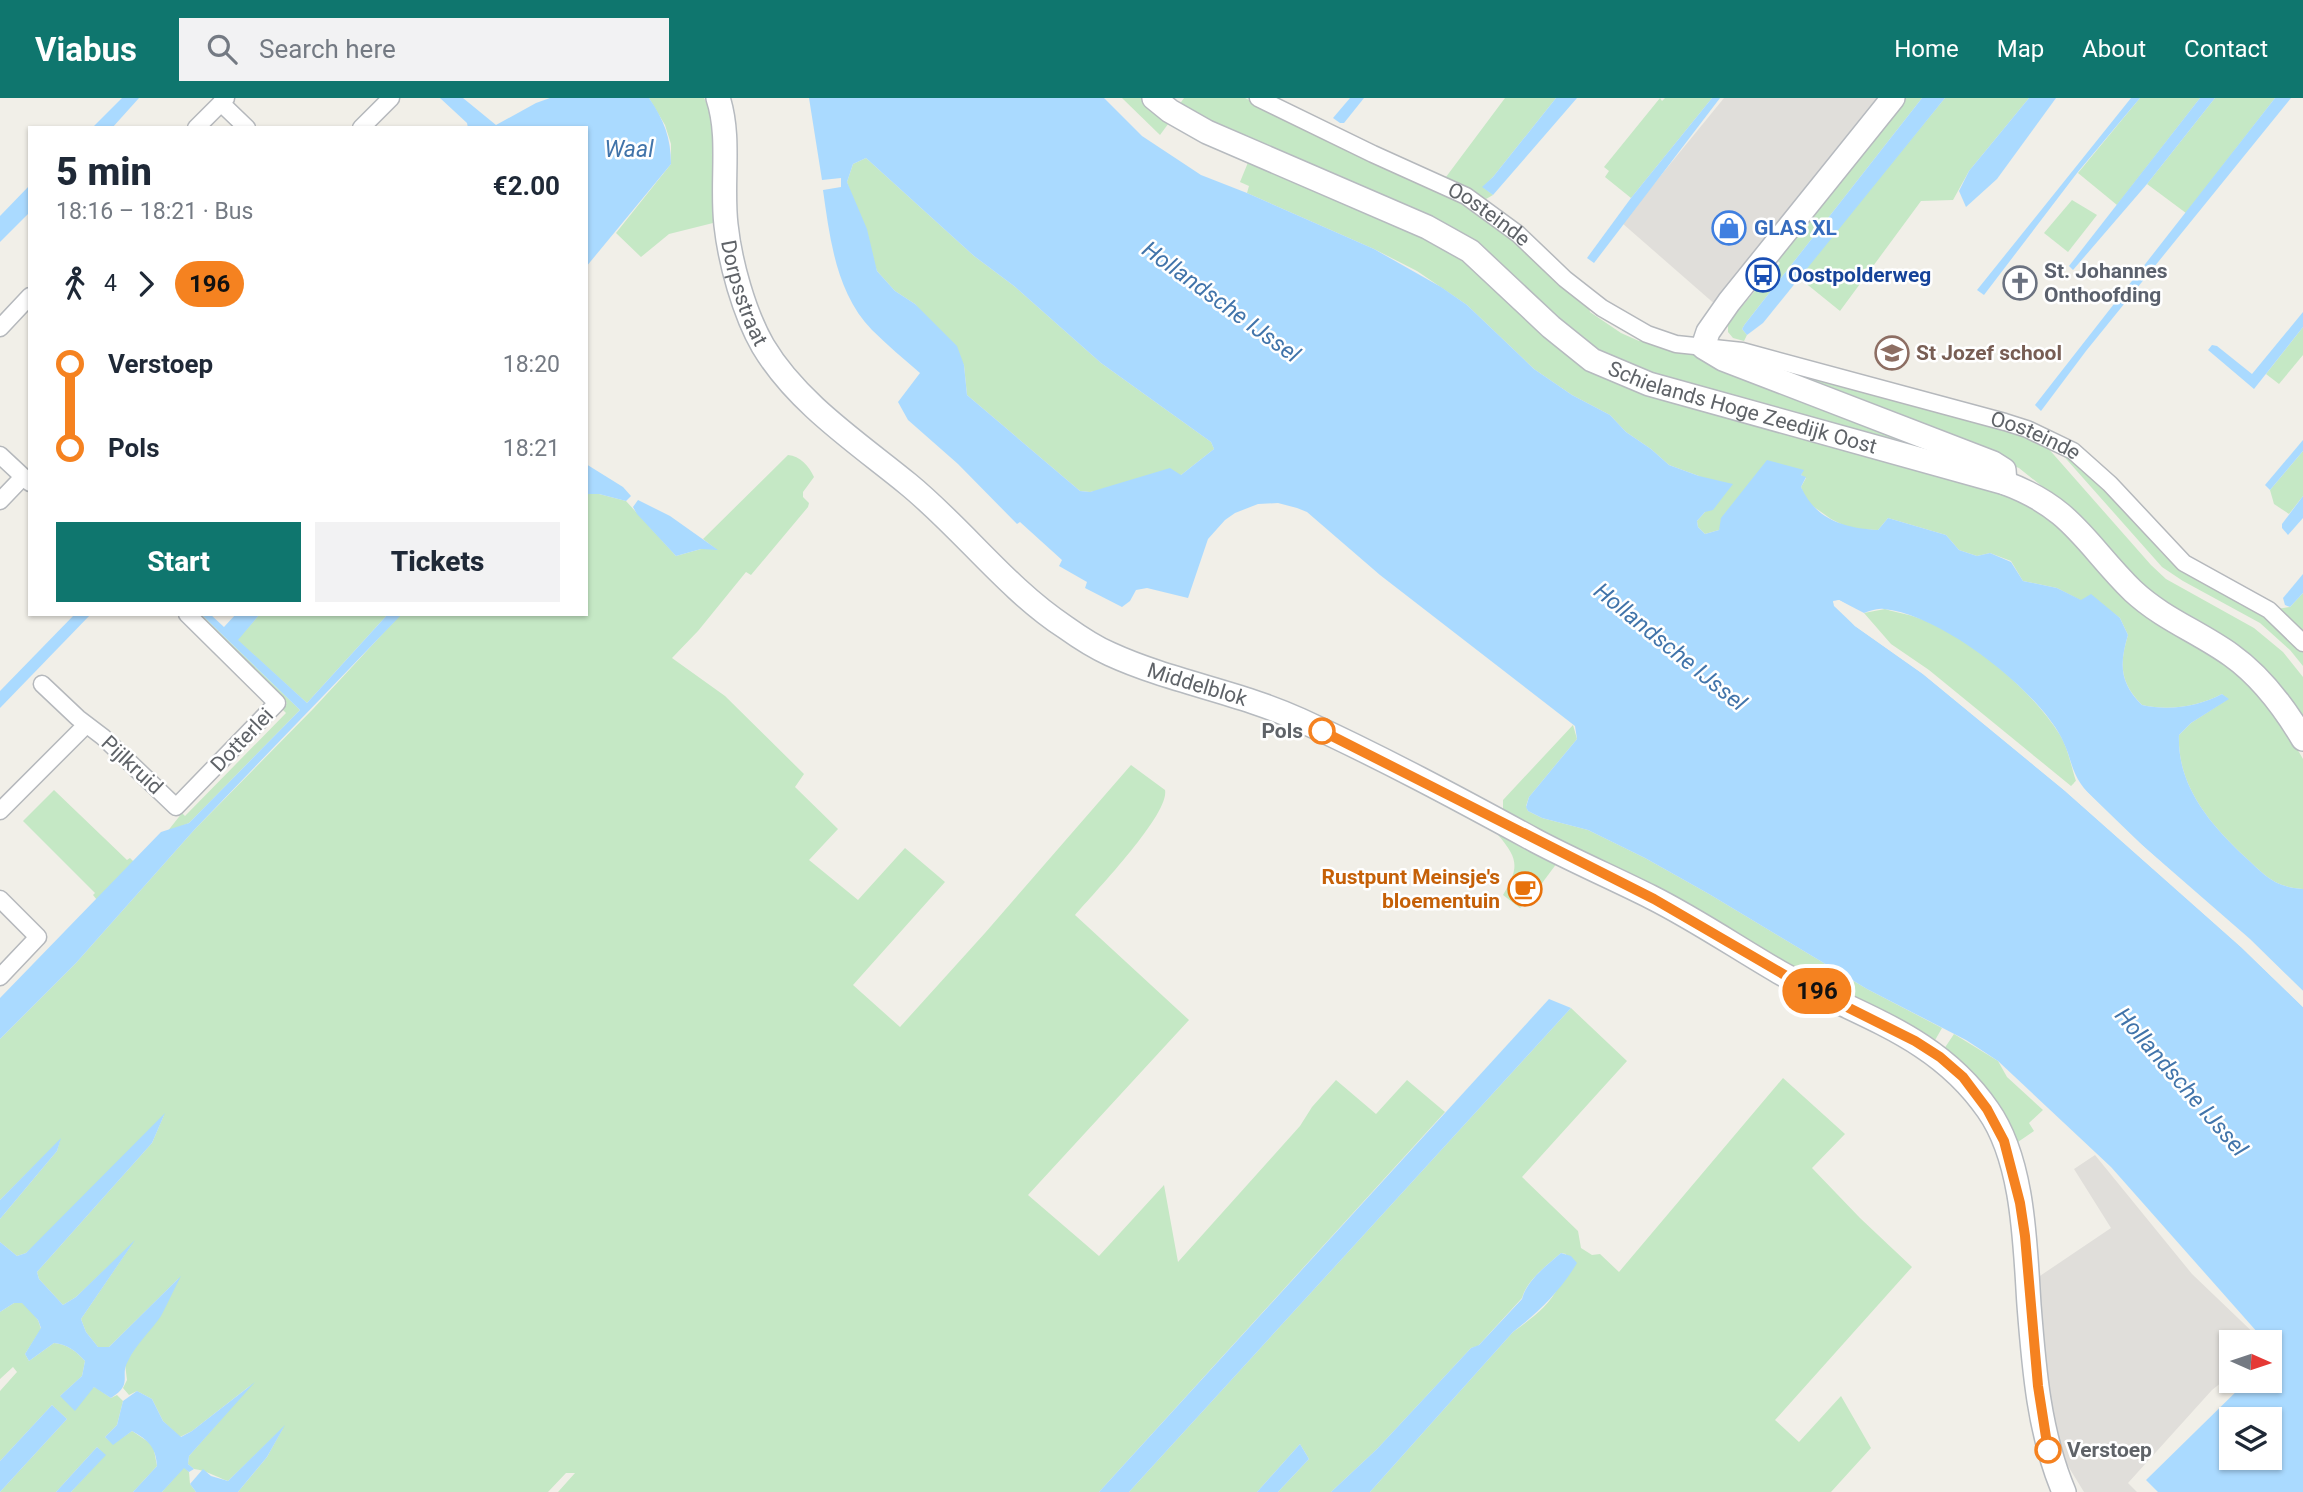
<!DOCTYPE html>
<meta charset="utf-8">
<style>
:root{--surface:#fff;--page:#f2f2f3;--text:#1f2937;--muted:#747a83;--accent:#0f766e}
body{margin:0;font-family:Roboto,sans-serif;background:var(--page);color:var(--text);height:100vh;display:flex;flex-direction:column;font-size:26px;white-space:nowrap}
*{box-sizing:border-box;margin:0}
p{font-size:23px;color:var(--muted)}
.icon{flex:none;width:38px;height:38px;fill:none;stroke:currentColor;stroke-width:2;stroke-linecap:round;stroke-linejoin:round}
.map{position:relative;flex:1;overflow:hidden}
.panel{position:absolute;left:28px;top:28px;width:560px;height:490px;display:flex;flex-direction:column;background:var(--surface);border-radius:0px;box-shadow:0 2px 5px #0004}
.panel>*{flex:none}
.badge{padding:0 14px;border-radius:23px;font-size:24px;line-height:46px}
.needle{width:46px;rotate:93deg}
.tools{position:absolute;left:2219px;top:1232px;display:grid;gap:14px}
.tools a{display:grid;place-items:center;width:63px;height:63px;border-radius:0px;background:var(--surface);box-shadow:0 2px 5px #0004;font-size:35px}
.map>.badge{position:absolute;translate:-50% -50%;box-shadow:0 0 0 4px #fff}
.legs{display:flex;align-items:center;gap:10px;height:77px;padding:0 28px;font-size:23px}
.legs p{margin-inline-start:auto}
.overview{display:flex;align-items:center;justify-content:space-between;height:119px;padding:0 28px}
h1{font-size:38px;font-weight:800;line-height:52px}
.primary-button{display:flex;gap:14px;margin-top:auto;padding:14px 28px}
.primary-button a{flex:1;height:80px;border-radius:0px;background:var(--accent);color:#fff;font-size:28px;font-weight:800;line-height:80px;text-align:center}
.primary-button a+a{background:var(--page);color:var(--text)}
ul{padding:0 28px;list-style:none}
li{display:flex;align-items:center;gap:24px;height:84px;font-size:26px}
li i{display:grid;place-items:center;width:10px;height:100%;margin:0 9px;background:currentColor}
li i::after{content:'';width:18px;height:18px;margin:-9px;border:5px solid;border-radius:50%;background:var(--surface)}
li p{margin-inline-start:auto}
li:first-child i{background:linear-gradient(#0000 50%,currentColor 0)}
li:last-child i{background:linear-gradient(currentColor 50%,#0000 0)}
header{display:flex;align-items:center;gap:42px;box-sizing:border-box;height:98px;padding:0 35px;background:var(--accent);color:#fff}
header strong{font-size:33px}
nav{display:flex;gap:38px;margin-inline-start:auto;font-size:24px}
.search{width:490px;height:63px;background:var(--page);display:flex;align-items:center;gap:18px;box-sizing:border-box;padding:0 24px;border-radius:0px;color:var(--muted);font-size:26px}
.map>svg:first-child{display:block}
.industrial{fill:#e0deda}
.green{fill:#c5e8c5}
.water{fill:#aadaff;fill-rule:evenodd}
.pier{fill:#f1efe8}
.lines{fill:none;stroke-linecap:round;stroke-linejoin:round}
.street-casing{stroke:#b5b8bc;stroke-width:19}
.secondary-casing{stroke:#b6babf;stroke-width:26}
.street{stroke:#fff;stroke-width:16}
.secondary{stroke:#fff;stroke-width:23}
.line-1-casing{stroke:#fff;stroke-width:16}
.line-1{stroke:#f58220;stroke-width:10}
.stop-1-dot{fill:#fff;stroke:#f58220;stroke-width:3.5}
.labels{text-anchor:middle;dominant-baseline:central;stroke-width:5;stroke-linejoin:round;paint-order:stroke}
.street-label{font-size:21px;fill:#5f6368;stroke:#fff}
.shop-label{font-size:21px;font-weight:bold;fill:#366cbe;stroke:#fff;text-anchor:start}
.worship-label{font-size:21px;font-weight:bold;fill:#5b616d;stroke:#fff;text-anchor:start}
.transit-label{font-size:21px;font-weight:bold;fill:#164399;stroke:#fff;text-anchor:start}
.education-label{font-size:21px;font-weight:bold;fill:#785e54;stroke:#fff;text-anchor:start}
.stop-label{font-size:21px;font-weight:bold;fill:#5f6368;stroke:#fff;text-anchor:end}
.food-label{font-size:21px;font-weight:bold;fill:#c56008;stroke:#fff;text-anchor:end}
.water-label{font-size:23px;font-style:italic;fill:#4174aa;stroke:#fff}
</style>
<header>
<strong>Viabus</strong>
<div class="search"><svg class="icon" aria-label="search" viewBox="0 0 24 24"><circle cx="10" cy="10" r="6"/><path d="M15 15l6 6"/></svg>Search here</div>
<nav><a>Home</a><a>Map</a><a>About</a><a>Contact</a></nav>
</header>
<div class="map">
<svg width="2303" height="1394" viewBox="0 0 2303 1394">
<rect width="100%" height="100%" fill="#f1efe8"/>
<!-- industrial -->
<g class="industrial">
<path d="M1724 0H1880L1717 208 1622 125Z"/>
<path d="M2095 1057 2192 1176 2263 1244H2231V1277L2212 1292 2128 1385 2137 1394H2084L2057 1350 2028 1186 2111 1130 2074 1071Z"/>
</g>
<!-- green -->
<g class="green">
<path d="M649 0H704C720 27 713 92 713 125L669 136 641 159 616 135 671 66V46L665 27Z"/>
<path d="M1122 0H1143L1171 22 1160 37Z"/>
<path d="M1184 0H1245L1304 30 1305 28 1473 110 1501 131 1588 206 1590 214 1621 235 1639 243 1645 240 1681 253 1702 258 1984 368 1657 282 1602 259 1499 171 1288 65 1179 7Z"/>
<path d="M1505 0H1556L1493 79 1483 89 1493 97 1486 101 1446 79Z"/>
<path d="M1660 0 1662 3 1665 0H1712L1631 100 1605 79 1609 73 1604 69Z"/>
<path d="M1903 0H1922L1745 226 1742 231 1747 237 1744 243 1733 240 1728 234V225L1760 187 1763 189 1780 165 1774 160Z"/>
<path d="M1945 0H2029L1969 73 1953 102 1921 103 1840 213 1798 179Z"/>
<path d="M2140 0H2200L2117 107 2078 75Z"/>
<path d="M2215 0H2275L2186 115 2147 86Z"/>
<path d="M866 60 974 158 1014 188 1101 265 1211 344 1214 351 1181 377 1090 394 1080 393 967 297 964 267 915 206 895 193 877 173 847 84 853 66Z"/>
<path d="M1249 62 1447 149 1479 172 1559 246 2004 394 2049 418 2244 578 2284 628 2303 661V791C2273 789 2265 777 2244 758 2209 725 2177 687 2179 637L2191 625 2228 601 2222 596C2197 609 2169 613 2142 607 2120 584 2119 567 2128 537L2120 520 2109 512 2082 503 2057 490 2023 483 2011 463 1990 455 1977 458 1959 452 1946 437 1888 420 1878 432 1851 431 1831 421 1807 404 1801 389 1806 380 1801 377 1803 372 1721 428 1719 432 1705 436 1698 429 1697 423 1705 414 1699 378 1669 367 1651 351 1626 334 1610 317 1572 297 1534 271 1467 207 1417 173 1374 151 1247 95 1249 88 1240 84Z"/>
<path d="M2072 102 2097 117 2068 154 2044 135Z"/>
<path d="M2303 229V257L2279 286 2266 276Z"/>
<path d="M1742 259 2003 329 2039 342 2047 349 2151 467 2166 481 2254 530 2283 554 2303 579V630L2150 499 2058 401 2019 370Z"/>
<path d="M2303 353V398L2289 416 2274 406 2270 392Z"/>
<path d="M2060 354C2105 373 2138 435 2174 467 2199 489 2237 496 2264 515 2278 525 2291 540 2303 552V568L2290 552 2260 525 2183 483 2162 469Z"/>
<path d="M788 357C800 358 809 368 814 379L803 394V399L809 405 808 409 751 477 746 474 698 533 672 560 725 598 804 676 795 689 838 731 809 762 858 802 905 750 945 784 853 887 900 929 985 835 1131 667 1165 692C1170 716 1093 796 1075 817L1189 922 1028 1097 1099 1158 1164 1087 1178 1164 1300 1028 1312 1009 1336 982 1376 1016 1407 982 1445 1014 1099 1394H558L575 1375H566L548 1394H238L267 1359 283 1330 228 1383C216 1379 206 1372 194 1371L188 1366 189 1358 251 1287 192 1333 180 1339 163 1323 152 1301 137 1293 129 1297 123 1290 127 1282 125 1266 179 1180 109 1249H98L86 1234 81 1221 132 1146 76 1199 63 1207 39 1181 37 1174 152 1045 164 1017 41 1142 26 1155 17 1158 0 1144V1121L57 1053 60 1042 0 1102V941L76 865 195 731 313 611 401 516H586V396H599L626 403 676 458 701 451H716L703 441Z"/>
<path d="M2303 495V536L2277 511 2290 509Z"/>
<path d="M1885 511C1898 515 1913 517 1926 523 1974 544 2032 592 2060 637 2068 650 2071 668 2076 683L2071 688 1929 572 1891 546 1864 515Z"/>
<path d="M196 516H201L300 612 189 725 167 734 182 715 185 718 286 615 282 611 287 605Z"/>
<path d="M260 516H388L307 605 237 542Z"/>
<path d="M1573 627 1577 641 1529 699 1526 708 1528 713 1542 720 1588 732 1645 760 1709 796 1867 891 1942 930 1934 944 1503 718V702Z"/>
<path d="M54 692 127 762 130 760 134 764 97 802 93 797 95 795 23 723Z"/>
<path d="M1499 735 1557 765 1531 800 1520 810 1503 797C1519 770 1519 761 1498 737Z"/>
<path d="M1571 910 1627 963 1522 1079 1578 1133 1581 1150 1592 1157 1600 1156 1619 1174 1783 980 1845 1036 1812 1070 1860 1120 1912 1169 1775 1322 1799 1344 1841 1298 1871 1350 1831 1394H1370L1513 1234C1528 1223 1550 1208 1558 1189 1562 1179 1564 1166 1566 1156L1561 1155C1546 1168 1527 1182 1522 1200L1478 1248 1471 1250 1377 1351 1331 1394H1278L1309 1361 1300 1346 1257 1394H1129Z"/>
<path d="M1954 936 1998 963 2007 979 2043 1012 2029 1025 2034 1033 2015 1046 1944 951Z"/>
<path d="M23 1204 38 1222 41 1231 25 1256 29 1263 54 1245C67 1246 77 1254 85 1263L82 1278 60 1298 95 1289 111 1300 117 1297 123 1303 117 1327 105 1339 113 1346 132 1333 153 1347 157 1368 133 1394H71L105 1357 97 1349 56 1394H0L67 1321 52 1307 0 1363V1293L17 1274 13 1269 0 1281V1214L14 1205Z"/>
<path d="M184 1369 189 1374 190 1386 196 1394H162Z"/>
</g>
<!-- water -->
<g class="water">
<path d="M122 0H139L112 30H92Z"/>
<path d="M440 0H463L496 27 536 5 550 0H649C664 22 671 40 671 66L586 169V30H468L467 25Z"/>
<path d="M809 0H1104L1142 38 1201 77 1247 95 1374 151 1441 189 1467 207 1534 271 1572 297 1610 317 1626 334 1651 351 1669 367 1699 378 1733 386 1713 412 1705 414 1697 423 1698 429 1705 436 1719 432 1721 420 1767 362 1804 372 1801 377 1806 379 1801 389C1816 422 1844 430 1878 432L1888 420 1946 437 1959 452 1977 458 1990 455 2011 464 2023 483 2057 490 2081 502 2091 496 2120 520 2128 537C2119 567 2120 585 2142 607 2169 613 2197 609 2222 596L2229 601 2191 625 2179 637C2177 687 2209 725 2244 758 2265 777 2273 789 2303 791V893C2235 826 2159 767 2092 699 2069 676 2074 664 2061 639 2035 590 1940 516 1884 511 1877 510 1870 513 1864 515L1839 502 1833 504 1855 528 1923 576 2064 692 2241 849 2303 909V1394H2158L2146 1382 2247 1283H2270V1244H2266L2111 1069 1998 963 1966 942 1867 891 1709 796 1645 760 1588 732 1542 720 1528 713 1526 709 1529 699 1577 641 1575 628 1380 477 1307 414 1297 410 1278 405 1258 406 1235 415 1225 422 1208 441 1188 500 1147 490 1136 492 1130 503 1122 509 1085 490 1087 484 1059 468 1062 462 1020 424 1017 426 958 366 908 322 898 304 920 275C904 261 887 247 872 232 836 195 830 141 823 92L841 89V80L822 82ZM866 60 974 158 1014 188 1101 265 1211 344 1214 351 1181 377 1170 370 1090 394 1080 393 967 297 964 267 957 248 915 206 895 193 877 173 867 131 847 84 853 66ZM2231 1321H2270V1360H2231Z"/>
<path d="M1350 0H1364L1344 25H1340L1333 20Z"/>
<path d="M1556 0H1577L1493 97 1482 89 1493 79Z"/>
<path d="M1712 0H1720L1594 165 1587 160 1631 100Z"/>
<path d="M1922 0H1945L1763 225 1747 237 1742 231 1745 226Z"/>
<path d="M2029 0H2056L1997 81 1966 109 1959 93 1969 73Z"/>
<path d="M2131 0H2140L2077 75 1984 197 1977 192Z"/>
<path d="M2200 0H2215L2147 86 2073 172 2069 168Z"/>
<path d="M2275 0H2291L2086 253 2041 313 2035 307Z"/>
<path d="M30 87V114L0 144V118Z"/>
<path d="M2303 214V229L2254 291 2208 252 2212 247 2217 248 2252 276Z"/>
<path d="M2303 342V353L2270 392 2265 387Z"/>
<path d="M586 366 623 389 631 398 626 403 599 396H586Z"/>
<path d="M2303 398V420L2288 437 2282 430V426Z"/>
<path d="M638 402 670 418 718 452 701 451 676 458 637 416 633 409Z"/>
<path d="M2303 476V495L2290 509 2285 507 2283 500Z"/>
<path d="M75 516H91L0 610V593Z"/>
<path d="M201 516H210L224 529 236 516H260L238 542 307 605 388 516H402L195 731 76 865 0 941V900L161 734 189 725 300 612Z"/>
<path d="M1549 901 1571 910 1129 1394H1099Z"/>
<path d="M165 1015 152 1045 37 1174 39 1181 63 1207 76 1199 135 1142 81 1221 86 1234 98 1249H109L181 1178C174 1191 168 1205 161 1218 151 1233 136 1246 128 1263 119 1278 134 1286 111 1300L94 1289 75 1313 60 1298 82 1278 85 1263C77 1254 67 1246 54 1245L29 1263 25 1256 41 1230 38 1222 22 1205H14L0 1214V1144L17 1158 26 1155Z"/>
<path d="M61 1040 57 1053 0 1121V1102Z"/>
<path d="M1561 1155 1571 1158 1577 1165C1561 1192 1538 1215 1513 1234L1370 1394H1331L1377 1351 1471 1250 1479 1247 1522 1201C1527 1182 1546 1168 1561 1155Z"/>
<path d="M255 1284 189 1358 188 1366 194 1371 189 1374 184 1370 162 1394H133L157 1368C156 1349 148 1342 132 1333L113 1347 105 1339 117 1327 123 1303 137 1293 152 1301 163 1323 181 1339 192 1333Z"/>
<path d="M52 1307 67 1321 0 1394V1363Z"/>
<path d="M285 1327 267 1359 238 1394H196L190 1386 203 1371 211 1378 228 1383Z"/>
<path d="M1300 1346 1309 1361 1278 1394H1257Z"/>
<path d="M97 1349 106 1357 71 1394H56Z"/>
</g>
<!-- pier -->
<g class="pier">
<path d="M1839 502 1866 518H1862L1837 506 1857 525 1925 574 2139 752 2243 847 2303 904V909L2241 849 2064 692 1923 576 1855 528 1834 508 1833 503Z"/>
<path d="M2076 683 2142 747 2250 841 2303 893V896L2247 844 2139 750 2088 701 2074 685Z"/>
</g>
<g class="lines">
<defs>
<g id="street">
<path id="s1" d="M1258 0 1373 56 1466 98 1518 136 1565 181 1602 210 1647 236 1676 246 1742 253 2005 324 2027 331 2073 353 2110 386 2184 465 2269 512 2303 545"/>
<path d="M221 5 247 30"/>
<path d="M196 30 226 0"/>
<path d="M361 30 391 0"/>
<path d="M0 230 30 198"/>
<path d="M0 357 30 385"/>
<path d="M0 403 23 379"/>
<path d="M42 586 78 620 103 639 176 709 277 605 187 516"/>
<path d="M0 713 86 627"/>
<path d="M0 801 38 839 0 879"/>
</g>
<g id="secondary">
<path id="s2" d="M718 0C731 39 721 86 726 127 730 164 744 215 763 248 797 305 858 345 908 386 963 431 1006 490 1065 529 1079 539 1094 549 1110 556 1171 584 1239 594 1300 622 1381 659 1459 701 1536 743 1574 763 1613 780 1651 799 1695 821 1736 849 1779 874 1856 918 1935 935 1988 1012 2024 1063 2025 1147 2029 1207 2034 1271 2039 1335 2064 1394"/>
<path id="s3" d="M1154 0 1170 13 1207 34 1427 129 1470 153 1551 229 1592 262 1649 286 2005 385C2073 410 2086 447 2133 493 2163 521 2199 534 2231 557 2262 579 2284 609 2303 641"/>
<path d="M1893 0 1729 204 1708 234 1703 249 1723 261 1993 365 2004 372 2005 385"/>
</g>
</defs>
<!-- street casing -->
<use href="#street" class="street-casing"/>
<!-- secondary casing -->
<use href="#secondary" class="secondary-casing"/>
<!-- street -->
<use href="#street" class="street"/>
<!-- secondary -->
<use href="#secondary" class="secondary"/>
</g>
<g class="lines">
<defs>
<path id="line-1" d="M1322 633 1654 801 1795 883 1915 943 1940 959 1963 979 1987 1011 2004 1043 2020 1105 2025 1138 2038 1288 2048 1352"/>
</defs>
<!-- line-1 casing -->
<use href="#line-1" class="line-1-casing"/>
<!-- line-1 -->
<use href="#line-1" class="line-1"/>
</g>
<!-- icons -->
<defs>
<symbol id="shop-ring" viewBox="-11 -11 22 22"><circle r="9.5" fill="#fff" stroke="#3f7fe0" stroke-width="1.5"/><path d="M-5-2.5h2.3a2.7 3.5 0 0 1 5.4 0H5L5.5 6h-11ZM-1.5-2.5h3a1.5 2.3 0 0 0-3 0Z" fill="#3f7fe0"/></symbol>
<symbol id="bus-ring" viewBox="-11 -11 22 22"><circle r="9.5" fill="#fff" stroke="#1a4fb4" stroke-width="1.5"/><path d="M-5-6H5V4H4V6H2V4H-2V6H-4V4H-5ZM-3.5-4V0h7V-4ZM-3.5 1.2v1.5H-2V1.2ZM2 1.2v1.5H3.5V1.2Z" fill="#1a4fb4"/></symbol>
<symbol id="church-ring" viewBox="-11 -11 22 22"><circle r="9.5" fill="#fff" stroke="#6b7280" stroke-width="1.5"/><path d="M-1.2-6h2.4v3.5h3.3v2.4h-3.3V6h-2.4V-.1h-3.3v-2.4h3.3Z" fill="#6b7280"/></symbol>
<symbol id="school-ring" viewBox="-11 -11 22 22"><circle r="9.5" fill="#fff" stroke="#8d6e63" stroke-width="1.5"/><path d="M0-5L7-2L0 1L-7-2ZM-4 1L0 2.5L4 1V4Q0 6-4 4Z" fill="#8d6e63"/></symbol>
<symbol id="cafe-ring" viewBox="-11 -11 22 22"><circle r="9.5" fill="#fff" stroke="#e8710a" stroke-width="1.5"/><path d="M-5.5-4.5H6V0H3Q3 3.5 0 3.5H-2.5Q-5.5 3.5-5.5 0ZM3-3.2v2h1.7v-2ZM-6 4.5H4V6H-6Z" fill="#e8710a"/></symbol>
</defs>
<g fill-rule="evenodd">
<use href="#shop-ring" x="1710" y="111" width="38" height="38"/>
<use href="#bus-ring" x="1744" y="158" width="38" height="38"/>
<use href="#church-ring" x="2001" y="166" width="38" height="38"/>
<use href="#school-ring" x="1873" y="236" width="38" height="38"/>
<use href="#cafe-ring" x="1506" y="772" width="38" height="38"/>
</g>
<!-- markers -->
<g class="stop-1-dot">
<circle cx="1322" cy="633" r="12"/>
<circle cx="2048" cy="1352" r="12"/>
</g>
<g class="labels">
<!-- street labels -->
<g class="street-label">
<text stroke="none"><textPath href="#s1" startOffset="259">Oosteinde</textPath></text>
<text stroke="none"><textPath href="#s2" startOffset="198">Dorpsstraat</textPath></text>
<text stroke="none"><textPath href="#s3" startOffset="674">Schielands Hoge Zeedijk Oost</textPath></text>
<text stroke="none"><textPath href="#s1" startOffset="861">Oosteinde</textPath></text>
<text stroke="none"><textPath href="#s2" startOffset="814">Middelblok</textPath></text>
<text transform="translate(242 642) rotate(-46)">Dotterlei</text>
<text transform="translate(132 667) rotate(43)">Pijlkruid</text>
</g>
<!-- shop labels -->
<g class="shop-label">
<text x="1754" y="130">GLAS XL</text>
</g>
<!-- worship labels -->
<g class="worship-label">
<text x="2044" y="173">St. Johannes<tspan x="2044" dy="24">Onthoofding</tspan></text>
</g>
<!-- transit labels -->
<g class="transit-label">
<text x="1788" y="177">Oostpolderweg</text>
</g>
<!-- education labels -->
<g class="education-label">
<text x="1916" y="255">St Jozef school</text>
</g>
<!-- stop labels -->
<g class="stop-label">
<text x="1303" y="633">Pols</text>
<text x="2067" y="1352" text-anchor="start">Verstoep</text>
</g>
<!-- food labels -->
<g class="food-label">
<text x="1500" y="779">Rustpunt Meinsje's<tspan x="1500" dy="24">bloementuin</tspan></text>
</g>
<!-- water labels -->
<g class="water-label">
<text x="629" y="51">Waal</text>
<text transform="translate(1221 204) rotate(36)">Hollandsche IJssel</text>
<text transform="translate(1670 549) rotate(39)">Hollandsche IJssel</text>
<text transform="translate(2181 984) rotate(49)">Hollandsche IJssel</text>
</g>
</g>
</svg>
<div class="tools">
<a><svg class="needle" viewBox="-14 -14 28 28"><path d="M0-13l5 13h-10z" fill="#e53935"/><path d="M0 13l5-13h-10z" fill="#747a83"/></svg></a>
<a><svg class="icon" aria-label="layers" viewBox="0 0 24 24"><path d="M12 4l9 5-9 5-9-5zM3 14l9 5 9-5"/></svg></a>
</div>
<b class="badge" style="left:1817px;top:893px;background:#f58220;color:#111">196</b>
<section class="panel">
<div class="overview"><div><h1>5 min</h1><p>18:16 – 18:21 · Bus</p></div><b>€2.00</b></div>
<div class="legs"><svg class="icon" aria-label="walk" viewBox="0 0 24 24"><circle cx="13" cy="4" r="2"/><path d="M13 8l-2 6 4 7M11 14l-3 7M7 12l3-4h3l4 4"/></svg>4<svg class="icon" aria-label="forward" viewBox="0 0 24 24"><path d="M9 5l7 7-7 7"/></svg><b class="badge" style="background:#f58220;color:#111">196</b></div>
<ul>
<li><i style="color:#f58220"></i><b>Verstoep</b><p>18:20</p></li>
<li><i style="color:#f58220"></i><b>Pols</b><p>18:21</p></li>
</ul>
<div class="primary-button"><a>Start</a><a>Tickets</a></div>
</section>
</div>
